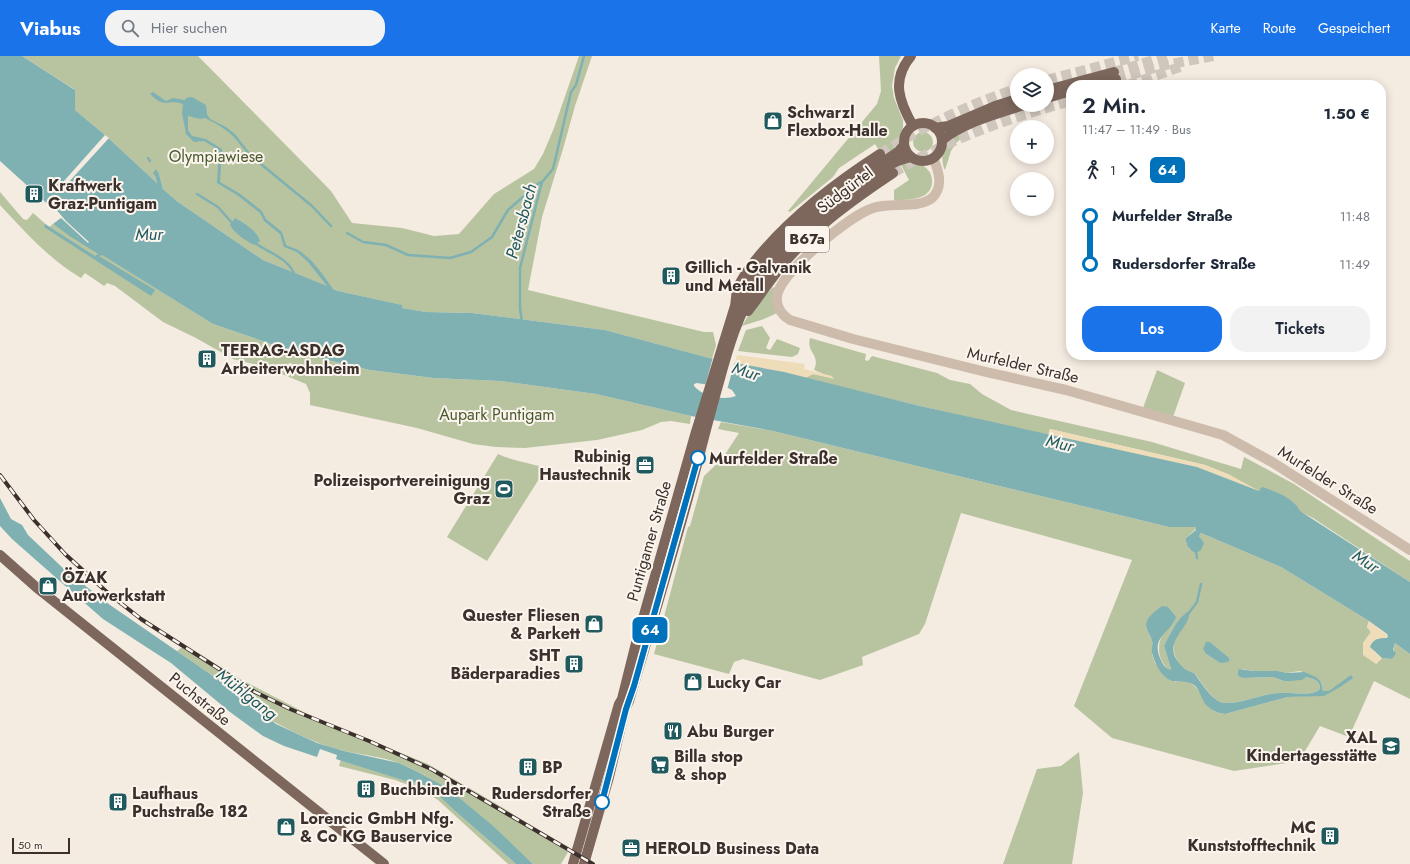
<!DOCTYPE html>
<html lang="de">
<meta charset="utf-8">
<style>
:root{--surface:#fff;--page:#f2f2f3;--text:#1f2937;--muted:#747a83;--accent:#1a73e8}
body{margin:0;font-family:Jost,sans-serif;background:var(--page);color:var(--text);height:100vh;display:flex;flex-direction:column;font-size:15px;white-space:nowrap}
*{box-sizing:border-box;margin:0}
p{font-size:13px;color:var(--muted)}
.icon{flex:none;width:22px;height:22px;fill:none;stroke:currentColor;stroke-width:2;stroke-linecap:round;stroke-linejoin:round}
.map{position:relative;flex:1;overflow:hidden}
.drawer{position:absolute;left:1066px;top:24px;width:320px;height:280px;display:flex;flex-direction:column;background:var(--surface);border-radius:16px;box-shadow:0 2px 10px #0003}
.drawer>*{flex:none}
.badge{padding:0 8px;border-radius:6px;font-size:14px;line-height:26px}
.fabs{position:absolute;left:1010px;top:12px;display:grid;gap:8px}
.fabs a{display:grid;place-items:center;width:44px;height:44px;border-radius:50%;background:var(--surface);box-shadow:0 2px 10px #0003;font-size:20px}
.scale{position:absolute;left:12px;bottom:10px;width:58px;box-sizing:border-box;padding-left:4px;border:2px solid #3b302b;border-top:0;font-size:11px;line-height:14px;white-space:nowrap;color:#3b302b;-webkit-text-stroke:3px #fbf5ee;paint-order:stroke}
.map>.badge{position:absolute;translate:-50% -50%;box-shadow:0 0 0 2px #fff}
.legs{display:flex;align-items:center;gap:6px;height:44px;padding:0 16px;font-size:13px}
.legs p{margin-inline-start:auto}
.head{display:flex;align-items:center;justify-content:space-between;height:68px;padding:0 16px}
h1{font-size:22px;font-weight:600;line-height:30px}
.action{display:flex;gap:8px;margin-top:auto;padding:8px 16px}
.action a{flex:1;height:46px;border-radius:16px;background:var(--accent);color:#fff;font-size:16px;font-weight:600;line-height:46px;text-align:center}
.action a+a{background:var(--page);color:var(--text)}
ul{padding:0 16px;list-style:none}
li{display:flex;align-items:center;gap:14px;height:48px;font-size:15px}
li i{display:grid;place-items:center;width:6px;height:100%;margin:0 5px;background:currentColor}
li i::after{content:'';width:10px;height:10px;margin:-5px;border:3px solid;border-radius:50%;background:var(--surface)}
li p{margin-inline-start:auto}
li:first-child i{background:linear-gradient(#0000 50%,currentColor 0)}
li:last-child i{background:linear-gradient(currentColor 50%,#0000 0)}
header{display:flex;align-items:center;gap:24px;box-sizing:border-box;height:56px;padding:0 20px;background:var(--accent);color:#fff}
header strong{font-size:19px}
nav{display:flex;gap:22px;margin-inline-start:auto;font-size:14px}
.search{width:280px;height:36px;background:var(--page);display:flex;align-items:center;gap:10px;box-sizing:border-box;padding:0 14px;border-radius:16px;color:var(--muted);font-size:15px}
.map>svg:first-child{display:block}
.green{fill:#b8c4a0;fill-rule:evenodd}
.sand{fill:#efdcb8}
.water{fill:#7fb0b2;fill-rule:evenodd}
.pier{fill:#f4ebe1}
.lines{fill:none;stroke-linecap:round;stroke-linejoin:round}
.stream{stroke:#7fb0b2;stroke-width:2.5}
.major-tunnel{stroke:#cfc6bd;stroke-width:10;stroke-dasharray:10 5;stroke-linecap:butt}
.minor{stroke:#cdbbac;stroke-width:10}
.major{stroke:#7d675c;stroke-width:10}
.rail-casing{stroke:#3b302b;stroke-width:4}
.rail{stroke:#fbf5ee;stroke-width:2.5;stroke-dasharray:8;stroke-linecap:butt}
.line-1-casing{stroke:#fff;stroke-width:9}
.line-1{stroke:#0072bc;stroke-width:6}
.stop-1-dot{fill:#fff;stroke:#0072bc;stroke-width:2}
.labels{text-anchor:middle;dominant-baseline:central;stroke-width:4;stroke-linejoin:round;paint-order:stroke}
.shield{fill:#fbf5ee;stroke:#756b66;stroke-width:1}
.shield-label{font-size:15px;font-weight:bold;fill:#3b302b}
.poi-label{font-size:16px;font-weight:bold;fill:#3b302b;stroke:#fbf5ee;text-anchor:start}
.park-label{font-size:16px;fill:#4a5a2e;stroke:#fbf5ee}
.street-label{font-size:16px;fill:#3b302b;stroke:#fbf5ee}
.stop-label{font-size:16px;font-weight:bold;fill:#3b302b;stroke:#fbf5ee;text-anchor:start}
.water-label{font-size:17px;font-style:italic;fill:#1f5a5e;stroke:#fbf5ee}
</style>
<header>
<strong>Viabus</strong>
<div class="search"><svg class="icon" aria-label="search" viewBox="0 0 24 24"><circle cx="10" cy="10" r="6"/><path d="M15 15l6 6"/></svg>Hier suchen</div>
<nav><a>Karte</a><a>Route</a><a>Gespeichert</a></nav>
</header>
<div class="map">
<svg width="1410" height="808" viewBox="0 0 1410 808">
<rect width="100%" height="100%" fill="#f4ebe1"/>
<!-- green -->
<g class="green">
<path d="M22 0H198L331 135 352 167 402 172 434 180 459 178 494 138 534 113 543 98 554 72 579 0H592L575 50 563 93 542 161 528 234 704 276H713L716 289 712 303 605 274 472 257 426 256 401 252V249L338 235 263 204 178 146 163 133 159 118 155 120 157 127 105 79 75 54 74 33Z"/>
<path d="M879 0H901L895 12 892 30 894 42 903 64V71L898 90 883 100 875 88 839 112 833 121 790 156 788 155 877 48 881 35Z"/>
<circle cx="923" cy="86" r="10"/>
<path d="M964 77 965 79 956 87 951 95 945 114C941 107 941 89 949 83 953 80 960 79 964 77Z"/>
<path d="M908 105C913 107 921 108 925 111 934 118 935 132 925 139 916 144 904 144 894 144V134L909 124 900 107Z"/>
<path d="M0 136 23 163 27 164 33 157 49 171 53 168 98 198H101L213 268 294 296 370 314 433 322 500 325 596 338 691 360 690 368 671 365 661 366 642 374 597 384 525 392 496 391 473 388 417 372 310 349V337L306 328 265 311 233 303 196 282 163 266 115 230 107 227 104 230 85 217 81 222C49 203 25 176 0 149Z"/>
<path d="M773 231 775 232 777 257 764 263 742 270 749 258Z"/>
<path d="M762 270 770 282 766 292 770 294 777 283 800 292 798 298 792 301 738 295 746 274Z"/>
<path d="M810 282 866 298 865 304 868 305 872 300 937 317 950 324 970 328 982 338 1011 354 1152 386 1241 413 1244 401 1294 428 1410 505V526L1313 462 1235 423 1230 419 1205 409 1050 373 1048 379 920 350 805 322 813 318 833 322 814 314C821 298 806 297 810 282Z"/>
<path d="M1157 314 1185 327 1173 361 1143 352Z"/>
<path d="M721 366 773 375 1169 471H1196V473L1186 482V487L1190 494 1201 483 1199 480 1201 477 1281 511 1369 565 1367 571 1371 576 1363 587 1376 608 1382 602 1392 603 1395 587 1410 598V643L1374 625 1349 681 1320 670 1299 705 1234 715 1112 682 1074 650 1132 504 961 457 925 568 919 578 862 601 863 609 820 624 743 603 734 606 729 618 654 598 688 471 690 470 704 420 722 403 739 377 718 373ZM1185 558 1188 562C1185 568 1180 575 1176 581 1169 596 1179 614 1194 617 1201 625 1213 646 1224 647 1243 648 1262 637 1281 637 1292 636 1311 641 1320 633 1320 624 1314 623 1306 621L1301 624 1284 625 1273 621 1244 622 1237 618V616L1242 613 1254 615H1278L1287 617 1300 615 1321 626 1324 639 1288 641 1225 658C1197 656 1206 620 1175 626L1155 607 1152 598V585L1146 572 1173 567C1157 578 1153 601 1170 615L1171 613 1164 590 1172 574ZM1210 586 1230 603 1220 607 1206 598Z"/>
<path d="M498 398C513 405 530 407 546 412L487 505 447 481Z"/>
<path d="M185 589 240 623 321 665 428 708 505 753 568 796 561 808H533C492 771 454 730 401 708 384 701 363 699 345 695 322 690 299 679 278 668 262 660 248 646 234 635 216 621 196 609 177 595Z"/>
<path d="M1079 696 1083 737 1072 808H1003L1037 713 1061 710Z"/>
<path d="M341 703 409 726 419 727 432 732 455 755 516 808H508L438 744 422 734 395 724 339 710Z"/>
</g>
<!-- sand -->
<g class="sand">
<path d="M737 299 805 308 804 313 832 320 834 323 813 318 805 322 735 307Z"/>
<path d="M1050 373 1205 409 1230 419 1259 435 1197 411 1048 379Z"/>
<path d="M1369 565 1388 580 1386 582H1378L1374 596 1382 602 1376 608 1363 599V587L1371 576 1367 571Z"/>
</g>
<!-- water -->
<g class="water">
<path d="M0 0H22L75 34V54L105 79 157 127 155 120 153 117 156 113 159 118 163 133 178 146 263 204 327 230 308 206 297 196 284 191 280 178 264 165 260 157 237 139 217 127 219 94 204 85 194 86 186 78 182 57 183 48C167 42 166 54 150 38L153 36 166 45 173 42 185 44 186 42 192 41 206 49 207 58 210 63 226 71 236 79 244 90 243 91 241 90C232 76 219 69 205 62L200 63 188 60V74L192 80 206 83 222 93 220 126 239 137 262 155 266 163 282 176 286 189C291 192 297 192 301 196 314 205 324 220 333 233L338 235 402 249V252L426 256 472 257 605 274 709 302 784 316 920 350 1197 411 1259 435 1262 431C1274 435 1294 442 1300 455L1410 526V598L1395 587 1393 594 1396 597 1392 603 1382 602 1370 591C1373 583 1378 582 1387 582L1388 580 1387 578 1369 565 1281 511 1201 477 1199 480 1204 487 1201 494 1196 497C1190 495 1185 489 1186 482L1196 474V471H1169L773 375 691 360 596 338 500 325 433 322 370 314 294 296 213 268 102 199 99 200 155 234 151 240 44 171 45 168 151 236 95 200 98 198 71 181 53 168 61 162 88 187 89 186 66 165 54 151 52 152 0 105ZM697 327 728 332 732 334 736 340C723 345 702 340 694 330V328Z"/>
<path d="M235 162C244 167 257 175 260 185L254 189C246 185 234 177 230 169Z"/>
<path d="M0 442 11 463 22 469 28 479 65 514 110 549 229 631 276 668 317 687 344 695 399 707 416 715 440 728 457 740 492 769 533 808H516L455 755 432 733 419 727 409 726 336 703 337 699 320 693 317 701 284 690 263 680 230 656 171 607 103 563 12 483 0 470Z"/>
<path d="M1162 550 1168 551 1176 561C1171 577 1151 580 1160 602 1162 607 1165 612 1170 614L1171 613 1164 590C1170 578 1177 562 1189 555 1192 572 1161 585 1179 607 1183 612 1187 615 1194 617 1200 625 1213 646 1224 647 1243 648 1262 637 1281 637 1292 636 1312 641 1320 633 1320 624 1314 623 1306 621L1302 624 1292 625H1284L1273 621 1244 622 1240 621 1237 618 1239 613 1254 615H1278L1287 617 1304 616 1316 621 1321 626 1323 635H1329L1351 619 1353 622 1340 631 1324 640 1288 641 1225 658C1217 657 1207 653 1203 644 1200 639 1199 633 1194 629 1185 623 1176 628 1168 623 1159 617 1155 607 1152 597 1151 594 1153 589 1152 585 1150 578 1144 573 1147 565 1149 559 1157 554 1162 550Z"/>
<path d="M1206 586H1210L1228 601 1230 603 1228 606 1220 607 1206 598 1203 593Z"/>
</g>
<!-- pier -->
<g class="pier">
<path d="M105 79 109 82 67 128 64 125Z"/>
<path d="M713 301 735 305 727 334 705 330Z"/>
</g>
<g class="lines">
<!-- stream -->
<g class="stream">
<path d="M242 89 251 100 312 150 331 170"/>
<path d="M148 102 150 105"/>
<path d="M197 138 218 151 233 168"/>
<path d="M347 177 363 186 386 189 408 199 450 202 471 196 492 181 508 154 539 127 542 126"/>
<path d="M255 187C269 197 289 202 295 220"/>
<path d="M522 266 520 252V212L542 126 553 113 571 36 576 29 584 0"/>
<path d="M1196 496 1197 502"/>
<path d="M1188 558 1197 546 1201 528"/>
</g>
<!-- major-tunnel -->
<g class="major-tunnel">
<path d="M1114 16 1167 0"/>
<path d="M1116 23 1165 9 1214 0"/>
<path d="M1047 24 1138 0"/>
<path d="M1128 29 1183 10"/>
<path d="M880 98C923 71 968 48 1017 33"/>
<path d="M893 117C948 83 1009 62 1071 45"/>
</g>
<!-- minor -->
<path class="minor" d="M933 102C939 115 944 131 932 142 919 153 890 146 873 152 849 160 787 212 778 236 774 247 780 258 790 264L853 283 986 316 1066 334 1223 379 1272 406 1410 494"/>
<!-- major -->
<g class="major">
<path d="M911 0C891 24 899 45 913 70"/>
<path d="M1094 29 1116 23"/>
<path d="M1047 34 1114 16"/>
<path d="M1047 42 1071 35"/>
<circle cx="923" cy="86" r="19"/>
<path d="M935 72 948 70 995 50 1017 43"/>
<path d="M942 84C965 66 997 58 1024 49"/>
<path d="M738 245C750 228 760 211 773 195 810 154 854 126 899 95L904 89"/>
<path d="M748 255C761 239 771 222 785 206 815 171 854 143 893 117"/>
<path d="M0 499 36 531 384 808"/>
<path d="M573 808 619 648 622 643 636 587 695 379 735 250C736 245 736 239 737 234 741 222 751 210 758 201 793 159 835 127 880 98"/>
<path d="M584 808 609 721 625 653 629 645C651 570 674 495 694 420 702 389 710 357 719 326 728 293 738 258 757 228 782 192 814 164 848 138 866 125 888 105 911 101"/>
</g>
<defs>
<path id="rail" d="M0 419 34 464 65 498 109 538 141 563 255 636 290 653 369 685 431 713 593 808"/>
</defs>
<!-- rail casing -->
<use href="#rail" class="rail-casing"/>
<!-- rail -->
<use href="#rail" class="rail"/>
</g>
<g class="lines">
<defs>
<path id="line-1" d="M602 746 626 653 634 630 698 402"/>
</defs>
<!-- line-1 casing -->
<use href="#line-1" class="line-1-casing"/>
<!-- line-1 -->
<use href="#line-1" class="line-1"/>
</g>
<!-- icons -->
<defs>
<symbol id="shop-square" viewBox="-11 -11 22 22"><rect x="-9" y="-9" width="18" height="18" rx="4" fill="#1f5a5e" stroke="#fbf5ee"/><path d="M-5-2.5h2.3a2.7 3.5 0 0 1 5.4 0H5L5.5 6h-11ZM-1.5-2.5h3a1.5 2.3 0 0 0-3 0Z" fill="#fff"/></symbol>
<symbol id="building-square" viewBox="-11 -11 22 22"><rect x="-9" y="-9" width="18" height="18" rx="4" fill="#1f5a5e" stroke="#fbf5ee"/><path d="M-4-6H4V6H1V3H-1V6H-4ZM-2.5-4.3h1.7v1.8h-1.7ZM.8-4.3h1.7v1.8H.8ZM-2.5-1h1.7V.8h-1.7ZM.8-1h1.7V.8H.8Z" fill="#fff"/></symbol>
<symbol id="office-square" viewBox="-11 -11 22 22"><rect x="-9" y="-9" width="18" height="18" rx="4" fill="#1f5a5e" stroke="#fbf5ee"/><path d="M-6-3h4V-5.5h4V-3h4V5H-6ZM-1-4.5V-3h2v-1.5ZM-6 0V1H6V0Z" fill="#fff"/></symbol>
<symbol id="stadium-square" viewBox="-11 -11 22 22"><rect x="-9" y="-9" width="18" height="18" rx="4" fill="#1f5a5e" stroke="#fbf5ee"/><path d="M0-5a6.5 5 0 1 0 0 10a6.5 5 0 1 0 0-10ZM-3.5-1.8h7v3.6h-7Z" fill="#fff"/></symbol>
<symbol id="restaurant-square" viewBox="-11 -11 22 22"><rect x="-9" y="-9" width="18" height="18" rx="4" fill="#1f5a5e" stroke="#fbf5ee"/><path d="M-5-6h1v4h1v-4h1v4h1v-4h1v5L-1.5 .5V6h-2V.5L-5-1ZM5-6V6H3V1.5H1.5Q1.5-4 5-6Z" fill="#fff"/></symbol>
<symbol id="school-square" viewBox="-11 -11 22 22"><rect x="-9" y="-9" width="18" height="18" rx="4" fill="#1f5a5e" stroke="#fbf5ee"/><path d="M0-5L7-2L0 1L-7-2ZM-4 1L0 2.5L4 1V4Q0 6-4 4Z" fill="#fff"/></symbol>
<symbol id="supermarket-square" viewBox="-11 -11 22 22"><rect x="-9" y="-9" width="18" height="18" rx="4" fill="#1f5a5e" stroke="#fbf5ee"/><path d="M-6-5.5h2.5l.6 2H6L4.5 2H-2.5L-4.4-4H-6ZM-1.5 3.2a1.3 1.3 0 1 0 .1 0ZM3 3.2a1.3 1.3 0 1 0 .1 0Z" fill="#fff"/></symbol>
</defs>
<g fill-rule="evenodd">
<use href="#shop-square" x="762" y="54" width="22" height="22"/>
<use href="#building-square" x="23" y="127" width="22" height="22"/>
<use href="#building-square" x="660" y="209" width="22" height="22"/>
<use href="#building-square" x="196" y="292" width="22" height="22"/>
<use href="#office-square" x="634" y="398" width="22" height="22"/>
<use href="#stadium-square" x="493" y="422" width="22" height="22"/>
<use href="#shop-square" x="37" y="519" width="22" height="22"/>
<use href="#shop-square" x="583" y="557" width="22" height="22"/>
<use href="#building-square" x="563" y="597" width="22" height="22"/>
<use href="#shop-square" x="682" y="615" width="22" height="22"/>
<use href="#restaurant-square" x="662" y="664" width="22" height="22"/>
<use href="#school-square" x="1380" y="679" width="22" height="22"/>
<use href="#supermarket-square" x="649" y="698" width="22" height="22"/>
<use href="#building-square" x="517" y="700" width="22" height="22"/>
<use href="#building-square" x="355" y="722" width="22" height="22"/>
<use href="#building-square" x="107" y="735" width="22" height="22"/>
<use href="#shop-square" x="275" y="760" width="22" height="22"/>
<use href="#building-square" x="1319" y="769" width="22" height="22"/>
<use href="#office-square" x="620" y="781" width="22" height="22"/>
</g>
<!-- markers -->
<g class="stop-1-dot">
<circle cx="698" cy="402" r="7"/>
<circle cx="602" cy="746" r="7"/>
</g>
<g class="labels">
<!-- shield labels -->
<rect class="shield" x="785" y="170" width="44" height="26" rx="3"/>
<g class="shield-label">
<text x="807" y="183">B67a</text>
</g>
<!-- poi labels -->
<g class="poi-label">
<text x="787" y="56">Schwarzl<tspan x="787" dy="18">Flexbox-Halle</tspan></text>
<text x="48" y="129">Kraftwerk<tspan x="48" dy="18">Graz-Puntigam</tspan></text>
<text x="685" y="211">Gillich - Galvanik<tspan x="685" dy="18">und Metall</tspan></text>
<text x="221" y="294">TEERAG-ASDAG<tspan x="221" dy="18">Arbeiterwohnheim</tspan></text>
<text x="631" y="400" text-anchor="end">Rubinig<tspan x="631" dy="18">Haustechnik</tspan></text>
<text x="490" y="424" text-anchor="end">Polizeisportvereinigung<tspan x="490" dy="18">Graz</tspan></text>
<text x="62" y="521">ÖZAK<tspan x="62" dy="18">Autowerkstatt</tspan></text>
<text x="580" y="559" text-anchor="end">Quester Fliesen<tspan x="580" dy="18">&amp; Parkett</tspan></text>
<text x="560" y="599" text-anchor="end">SHT<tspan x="560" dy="18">Bäderparadies</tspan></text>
<text x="707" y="626">Lucky Car</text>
<text x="687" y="675">Abu Burger</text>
<text x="1377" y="681" text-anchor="end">XAL<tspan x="1377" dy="18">Kindertagesstätte</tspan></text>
<text x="674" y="700">Billa stop<tspan x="674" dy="18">&amp; shop</tspan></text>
<text x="542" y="711">BP</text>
<text x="380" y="733">Buchbinder</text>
<text x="132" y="737">Laufhaus<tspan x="132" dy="18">Puchstraße 182</tspan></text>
<text x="300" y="762">Lorencic GmbH Nfg.<tspan x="300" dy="18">&amp; Co KG Bauservice</tspan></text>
<text x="1316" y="771" text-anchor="end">MC<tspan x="1316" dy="18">Kunststofftechnik</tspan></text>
<text x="645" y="792">HEROLD Business Data</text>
</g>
<!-- park labels -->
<g class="park-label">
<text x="216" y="100">Olympiawiese</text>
<text x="497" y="358">Aupark Puntigam</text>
</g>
<!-- street labels -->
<g class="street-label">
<text transform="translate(845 134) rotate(-37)">Südgürtel</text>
<text transform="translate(1023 309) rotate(13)">Murfelder Straße</text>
<text transform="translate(1328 424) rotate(32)">Murfelder Straße</text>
<text transform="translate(649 485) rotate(-74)">Puntigamer Straße</text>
<text transform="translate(200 643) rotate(39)">Puchstraße</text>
</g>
<!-- stop labels -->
<g class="stop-label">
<text x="709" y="402">Murfelder Straße</text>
<text x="591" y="737" text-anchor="end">Rudersdorfer<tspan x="591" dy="18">Straße</tspan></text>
</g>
<!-- water labels -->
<g class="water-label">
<text transform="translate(521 165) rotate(-75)">Petersbach</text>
<text x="149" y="178">Mur</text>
<text transform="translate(746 315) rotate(18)">Mur</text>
<text transform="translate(1060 387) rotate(14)">Mur</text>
<text transform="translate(1366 505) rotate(34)">Mur</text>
<text transform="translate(247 638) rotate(38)">Mühlgang</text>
</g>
</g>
</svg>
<div class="fabs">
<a><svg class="icon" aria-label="layers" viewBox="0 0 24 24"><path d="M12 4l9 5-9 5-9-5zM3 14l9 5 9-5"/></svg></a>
<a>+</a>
<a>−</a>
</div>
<div class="scale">50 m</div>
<b class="badge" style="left:650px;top:574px;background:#0072bc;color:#fff">64</b>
<section class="drawer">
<div class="head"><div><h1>2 Min.</h1><p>11:47 – 11:49 · Bus</p></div><b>1.50 €</b></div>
<div class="legs"><svg class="icon" aria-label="walk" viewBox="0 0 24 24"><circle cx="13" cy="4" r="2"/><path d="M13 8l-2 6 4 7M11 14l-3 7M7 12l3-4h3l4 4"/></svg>1<svg class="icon" aria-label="forward" viewBox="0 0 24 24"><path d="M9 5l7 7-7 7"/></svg><b class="badge" style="background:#0072bc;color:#fff">64</b></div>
<ul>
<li><i style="color:#0072bc"></i><b>Murfelder Straße</b><p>11:48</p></li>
<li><i style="color:#0072bc"></i><b>Rudersdorfer Straße</b><p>11:49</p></li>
</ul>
<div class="action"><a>Los</a><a>Tickets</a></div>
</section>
</div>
